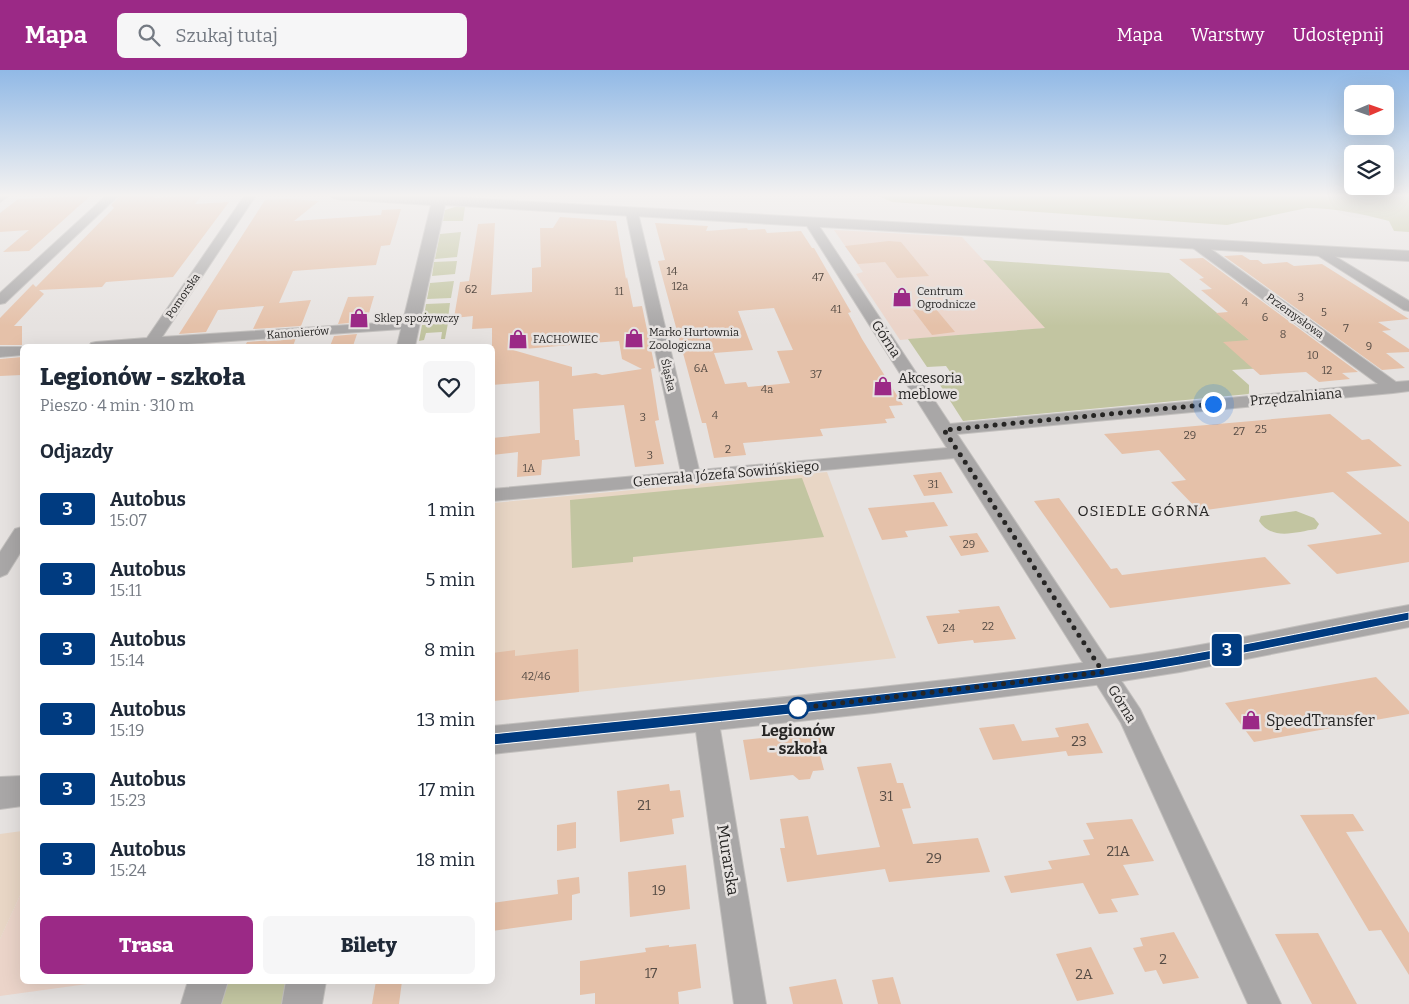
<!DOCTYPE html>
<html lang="pl">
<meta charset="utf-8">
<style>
:root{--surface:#fff;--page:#f6f6f7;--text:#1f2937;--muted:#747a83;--accent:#9b2986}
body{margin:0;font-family:Bitter,serif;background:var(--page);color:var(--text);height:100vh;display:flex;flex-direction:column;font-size:19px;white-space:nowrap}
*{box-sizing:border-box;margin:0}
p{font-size:16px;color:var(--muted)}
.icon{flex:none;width:28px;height:28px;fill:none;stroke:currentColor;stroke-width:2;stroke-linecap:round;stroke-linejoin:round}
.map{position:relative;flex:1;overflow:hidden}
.sheet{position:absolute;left:20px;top:274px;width:475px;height:640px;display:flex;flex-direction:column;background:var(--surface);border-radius:8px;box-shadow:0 5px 20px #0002}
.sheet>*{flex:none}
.badge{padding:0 10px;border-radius:4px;font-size:18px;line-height:32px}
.needle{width:32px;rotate:88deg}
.tools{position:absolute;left:1344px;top:15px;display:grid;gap:10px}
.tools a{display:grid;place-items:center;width:50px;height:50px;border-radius:8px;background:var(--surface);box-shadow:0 5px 20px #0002;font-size:25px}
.you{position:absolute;width:25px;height:25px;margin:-12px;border:4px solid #fff;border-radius:50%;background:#1a73e8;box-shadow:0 0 0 8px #1a73e833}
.map>.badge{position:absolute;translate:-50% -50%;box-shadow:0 0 0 2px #fff}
h2{padding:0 20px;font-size:19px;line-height:45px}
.round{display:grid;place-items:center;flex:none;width:52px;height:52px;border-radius:8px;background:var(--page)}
.overview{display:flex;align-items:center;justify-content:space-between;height:85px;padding:0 20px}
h1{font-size:24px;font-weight:800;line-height:38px}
.action{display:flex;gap:10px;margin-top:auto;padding:10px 20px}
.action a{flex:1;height:58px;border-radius:8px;background:var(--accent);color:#fff;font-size:20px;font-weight:800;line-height:58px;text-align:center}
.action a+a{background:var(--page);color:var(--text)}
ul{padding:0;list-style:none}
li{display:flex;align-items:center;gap:15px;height:70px;padding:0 20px}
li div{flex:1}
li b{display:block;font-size:19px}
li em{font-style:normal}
li .badge{min-width:55px;font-weight:700;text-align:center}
header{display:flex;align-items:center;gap:30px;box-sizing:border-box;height:70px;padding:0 25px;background:var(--accent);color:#fff}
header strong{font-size:24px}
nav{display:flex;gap:28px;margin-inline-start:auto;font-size:18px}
.search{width:350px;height:45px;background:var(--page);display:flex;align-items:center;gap:12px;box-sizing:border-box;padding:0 18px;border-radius:8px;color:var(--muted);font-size:19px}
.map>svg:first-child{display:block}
.commercial{fill:#ebd4c9}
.education{fill:#e8d6c5}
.green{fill:#c2c5a1}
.building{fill:#e5c1a9;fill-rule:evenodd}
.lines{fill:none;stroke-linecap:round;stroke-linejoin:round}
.minor-casing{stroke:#c3c0be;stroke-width:2}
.tertiary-casing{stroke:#c3c0be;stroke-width:2}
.minor{fill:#a9a7a7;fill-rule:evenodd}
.tertiary{fill:#a9a7a7;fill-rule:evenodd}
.line{fill:#003b80;stroke:#fff}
.walk{stroke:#262524;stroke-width:5;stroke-dasharray:0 9}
.stop-dot{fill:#fff;stroke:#003b80;stroke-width:2.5}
.labels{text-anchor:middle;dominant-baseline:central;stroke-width:5;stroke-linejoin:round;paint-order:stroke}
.number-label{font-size:11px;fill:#564c45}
.far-poi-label{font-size:11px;fill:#262524;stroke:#e6e2e0;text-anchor:start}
.far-street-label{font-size:11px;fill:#262524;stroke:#e6e2e0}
.street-label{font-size:14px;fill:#262524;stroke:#e6e2e0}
.poi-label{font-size:14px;fill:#262524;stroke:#e6e2e0;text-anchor:start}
.near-number-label{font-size:14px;fill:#564c45}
.neighbourhood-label{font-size:15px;letter-spacing:1px;fill:#262524;stroke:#e6e2e0}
.near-poi-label{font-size:16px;fill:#262524;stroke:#e6e2e0;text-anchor:start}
.near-stop-label{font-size:16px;font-weight:bold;fill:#262524;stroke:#e6e2e0}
.near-street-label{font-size:16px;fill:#262524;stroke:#e6e2e0}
</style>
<header>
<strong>Mapa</strong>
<div class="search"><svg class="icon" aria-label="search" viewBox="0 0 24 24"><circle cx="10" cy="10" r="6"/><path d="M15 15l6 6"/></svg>Szukaj tutaj</div>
<nav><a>Mapa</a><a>Warstwy</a><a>Udostępnij</a></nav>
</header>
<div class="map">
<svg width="1409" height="934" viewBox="0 0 1409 934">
<rect width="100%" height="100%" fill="#e6e2e0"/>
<!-- commercial -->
<g class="commercial">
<path d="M834 160 962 167 1046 258 900 270 856 204 863 202Z"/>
<path d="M22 821V911H109L0 926V869Z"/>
</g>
<!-- education -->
<g class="education">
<path d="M827 402 896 588 493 631V433Z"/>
<path d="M22 761V821L0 869V764Z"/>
</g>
<!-- green -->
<g class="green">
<path d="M876 125H1409V162L1394 161 1389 151C1363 144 1334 138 1307 138L1227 155 892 132Z"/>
<path d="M458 136 465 137 463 151H443L445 140Z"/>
<path d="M461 162 457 187 435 189 440 164Z"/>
<path d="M983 190 1169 203 1282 297 1232 300 1249 315V324L963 351 940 315 958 313 946 296 927 297 908 269 1045 258Z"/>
<path d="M457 191 455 204 432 206 434 192Z"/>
<path d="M454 211 451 228 427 229 430 213Z"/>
<path d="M450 233 448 249 423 251 426 234Z"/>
<path d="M448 253 445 269H441L442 262 426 263 424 270 419 271 422 255Z"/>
<path d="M802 408 824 467 633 487V492L572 498 570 430Z"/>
<path d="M1296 441 1314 448 1319 454 1316 459C1296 462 1272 471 1259 451L1261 446Z"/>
<path d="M217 911H296L291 934H210Z"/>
</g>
<!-- building -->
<g class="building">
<path d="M121 125H157L154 128 202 125 195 134 229 132 173 207 106 212 102 217 39 220 44 224 14 256H22V275H0V248L33 214 36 217 114 138 111 135Z"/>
<path d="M90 126 29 181 3 182 29 160 0 162V143L18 129Z"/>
<path d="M288 129 319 131 294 151 381 145 382 140 401 139 390 175 381 176 376 195 293 201 279 233 311 230 301 256 253 259 264 236 218 240 206 262 179 264 265 130Z"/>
<path d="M560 147 616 151 626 209 627 207 633 237 642 236 655 298 651 299 659 350 655 351 664 394 635 397 624 335 573 339 575 370H579L580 386 542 390 541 405 517 407 518 382 492 385V368L540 363 539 311 492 315V258L472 259 473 246 454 248 460 212 469 211 478 154 495 153 491 225 532 222V198L541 197 540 158H553ZM569 261 592 273 619 271 622 289 642 299 602 305 596 303 572 306V297L513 280 570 275Z"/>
<path d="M655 153 708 156 706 161 747 158 748 160 765 159 767 163 801 161 812 178H814L851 242 848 243 862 269 903 335 889 336 895 348 885 349 887 353 820 359 823 366 743 373 746 385 714 388 706 353H702L658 191 665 190ZM774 238 793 280 777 281 790 313 748 317 746 312 725 314 714 283 753 280 738 241Z"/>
<path d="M889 171 901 172 929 206 897 208 885 192 858 194 845 176Z"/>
<path d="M1242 185 1250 190H1258L1263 194 1287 192 1294 196 1322 194 1409 249 1378 252 1391 260 1382 261 1409 279V282L1386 283 1405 298 1382 300 1224 186Z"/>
<path d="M1203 188 1358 302 1342 303 1350 309 1319 312 1306 302 1260 305 1223 272 1249 270 1216 243 1228 242 1201 220 1212 219 1199 209 1204 208 1179 189Z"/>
<path d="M374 226 369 243 364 245 361 252 338 254 348 227Z"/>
<path d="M935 238 955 262 932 265 913 240Z"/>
<path d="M357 264 353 276H330L334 266Z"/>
<path d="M296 268 293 276H245L247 272Z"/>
<path d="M22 287V305L0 306V289Z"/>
<path d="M1330 344 1362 370 1369 369 1402 396 1346 402 1409 452V492L1337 504 1307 475 1382 464 1333 422 1199 441 1171 412 1186 410 1159 380 1122 384 1104 364Z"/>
<path d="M941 402 953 423 924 426 913 405Z"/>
<path d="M1059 428 1111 499 1117 498 1122 505 1265 487 1291 514 1110 538 1034 431Z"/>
<path d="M934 432 948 456 905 461 908 467 882 470 868 438Z"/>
<path d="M977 463 989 482 961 486 949 466Z"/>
<path d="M999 536 1016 569 974 573 973 570 938 574 926 546 960 543 958 540Z"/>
<path d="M578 579 579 622 492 631V583L515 580V586Z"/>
<path d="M1376 607 1409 641V644L1254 672 1225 633Z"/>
<path d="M1088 653 1103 683 1068 686 1066 681 993 690 979 658 1014 654 1022 671 1059 667 1055 658Z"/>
<path d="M819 662 824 684 820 685 824 700 813 701 810 709 799 710 793 705 750 710 743 670Z"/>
<path d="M891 693 897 713H903L911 738 902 739 913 774 978 768 990 802 889 812 885 799 787 812 780 778H785L780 749 808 746 817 785 880 777 857 697Z"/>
<path d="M669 714 670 721 680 720 684 747 672 749 674 764 620 772 617 721Z"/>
<path d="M1353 744 1364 761 1346 762 1409 863V905L1381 860 1369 861 1300 745Z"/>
<path d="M1132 749 1154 791 1123 795 1139 825 1111 829 1118 842 1099 844 1083 813 1011 823 1004 806 1052 799 1048 791 1090 785 1083 770 1094 769 1086 753Z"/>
<path d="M576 752V778L557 781V755Z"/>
<path d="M686 795 690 839 630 847 628 802Z"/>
<path d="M579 807 580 823 572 825V850L492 861V833L558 824 557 810Z"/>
<path d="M1174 862 1199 908 1163 914 1156 900 1145 902 1133 878 1143 876 1140 868Z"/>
<path d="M1318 863 1357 934H1312L1275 864Z"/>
<path d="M696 874 701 918 678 922 679 934H595V923L580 925V891L646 882 645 878 669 875V877Z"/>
<path d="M1091 877 1114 924 1077 931 1056 884Z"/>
<path d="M893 907 901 934H878L872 910Z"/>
<path d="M836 909 843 934H793L789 917Z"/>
<path d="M376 911H402L399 934H372Z"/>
</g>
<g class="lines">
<defs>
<g id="minor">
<path d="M0 125H10L0 132Z"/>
<path d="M107 125H119L5 233 0 234V223Z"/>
<path d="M245 125H256L162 267 411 251 416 252 418 255 416 258 159 276H89L91 273 96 272 147 268Z"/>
<path d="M632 140 638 143 699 400 947 378 805 153 811 149 817 153 950 354 1378 314 1193 178 1191 175 1193 172H1201L1396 312 1409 311V321L1393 323 957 364 1140 639 1281 934H1248L1121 653 954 388 492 431V419L681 402 626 143Z"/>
<path d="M1321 178 1409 231V241L1404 240 1317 185 1315 182 1317 179Z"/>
<path d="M0 277H22V285L0 287Z"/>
<path d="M22 457V480L7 504 0 507V482L15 459Z"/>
<path d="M706 636 715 639 718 647 766 934H734L694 647 697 639Z"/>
</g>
<g id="tertiary">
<path d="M329 125H447L446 127 1409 181V191L445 135 415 276H397L431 135 336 129Z"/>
<path d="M1409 535V557L1180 602 1103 614 874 643 492 684V656C708 634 925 616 1139 585 1230 572 1319 551 1409 535Z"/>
<path d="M22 706V736L0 739V707Z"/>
<path d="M188 911H228L221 934H181Z"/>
<path d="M286 911H326L322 934H282Z"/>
</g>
</defs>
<!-- minor casing -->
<use href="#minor" class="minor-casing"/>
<!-- tertiary casing -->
<use href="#tertiary" class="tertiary-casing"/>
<!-- minor -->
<use href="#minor" class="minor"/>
<!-- tertiary -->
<use href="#tertiary" class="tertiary"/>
</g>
<!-- sky -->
<linearGradient id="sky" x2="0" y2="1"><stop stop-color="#91b9e6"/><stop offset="0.49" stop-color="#f4f2f1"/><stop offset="1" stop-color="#f4f2f1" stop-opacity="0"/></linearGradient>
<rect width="1409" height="256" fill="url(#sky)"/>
<!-- line -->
<path class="line" d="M1409 542V550C1307 570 1205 593 1103 607 900 634 696 654 492 675L488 674 486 670 488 666 492 664C696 643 900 624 1103 598 1205 584 1307 561 1409 542Z"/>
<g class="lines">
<!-- walk -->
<path class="walk" d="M798 638 1103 602 944 360 1213 334"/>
</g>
<!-- icons -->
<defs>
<symbol id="shop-bare" viewBox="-9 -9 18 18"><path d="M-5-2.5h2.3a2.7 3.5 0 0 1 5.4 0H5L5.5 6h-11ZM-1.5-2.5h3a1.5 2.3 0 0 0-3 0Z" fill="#9b2986" stroke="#e6e2e0" stroke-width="2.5" paint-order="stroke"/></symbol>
</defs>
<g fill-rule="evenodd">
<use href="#shop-bare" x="888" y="213" width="28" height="28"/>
<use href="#shop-bare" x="345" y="234" width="28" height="28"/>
<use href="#shop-bare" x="620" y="254" width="28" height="28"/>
<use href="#shop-bare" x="504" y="255" width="28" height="28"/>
<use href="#shop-bare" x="869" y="302" width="28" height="28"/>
<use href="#shop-bare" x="1237" y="636" width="28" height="28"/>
</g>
<!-- markers -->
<circle class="stop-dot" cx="798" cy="638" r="10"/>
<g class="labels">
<!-- number labels -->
<g class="number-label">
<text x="672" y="201">14</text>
<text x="818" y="207">47</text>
<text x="680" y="216">12a</text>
<text x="471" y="219">62</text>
<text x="619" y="221">11</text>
<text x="1301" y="227">3</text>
<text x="1245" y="232">4</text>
<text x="836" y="239">41</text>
<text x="1324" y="242">5</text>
<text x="1265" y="247">6</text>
<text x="1346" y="258">7</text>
<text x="1283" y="264">8</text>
<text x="1369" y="276">9</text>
<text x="1313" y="285">10</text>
<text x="701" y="298">6A</text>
<text x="1327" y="300">12</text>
<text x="816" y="304">37</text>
<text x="767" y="319">4a</text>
<text x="715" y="345">4</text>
<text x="643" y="347">3</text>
<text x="1261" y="359">25</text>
<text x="1239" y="361">27</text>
<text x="1190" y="365">29</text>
<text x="728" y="379">2</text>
<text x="650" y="385">3</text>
<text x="529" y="398">1A</text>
<text x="933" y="414">31</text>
<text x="969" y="474">29</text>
<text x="988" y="556">22</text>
<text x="949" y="558">24</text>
<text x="536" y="606">42/46</text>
</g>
<!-- far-poi labels -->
<g class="far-poi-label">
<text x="917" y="221">Centrum<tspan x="917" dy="13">Ogrodnicze</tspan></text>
<text x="374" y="248">Sklep spożywczy</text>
<text x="649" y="262">Marko Hurtownia<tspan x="649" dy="13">Zoologiczna</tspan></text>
<text x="533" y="269">FACHOWIEC</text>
</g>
<!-- far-street labels -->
<g class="far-street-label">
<text transform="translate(183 226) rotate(-56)">Pomorska</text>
<text transform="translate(1295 246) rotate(36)">Przemysłowa</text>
<text transform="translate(298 263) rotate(-4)">Kanonierów</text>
<text transform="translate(668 305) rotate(77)">Śląska</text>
</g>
<!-- street labels -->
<g class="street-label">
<text transform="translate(886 269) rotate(57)">Górna</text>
<text transform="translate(1296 327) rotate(-5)">Przędzalniana</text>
<text transform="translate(726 404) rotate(-5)">Generała Józefa Sowińskiego</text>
<text transform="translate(1122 634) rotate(59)">Górna</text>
</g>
<!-- poi labels -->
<g class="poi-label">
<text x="898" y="308">Akcesoria<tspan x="898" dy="16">meblowe</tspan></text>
</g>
<!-- near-number labels -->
<g class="near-number-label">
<text x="1079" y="671">23</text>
<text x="886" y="726">31</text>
<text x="644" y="735">21</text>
<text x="1118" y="781">21A</text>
<text x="934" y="788">29</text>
<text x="659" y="820">19</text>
<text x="1163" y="889">2</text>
<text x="651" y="903">17</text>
<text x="1084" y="904">2A</text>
</g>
<!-- neighbourhood labels -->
<g class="neighbourhood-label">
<text x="1144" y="441">OSIEDLE GÓRNA</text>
</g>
<!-- near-poi labels -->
<g class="near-poi-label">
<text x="1266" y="650">SpeedTransfer</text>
</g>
<!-- near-stop labels -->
<g class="near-stop-label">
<text x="798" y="660">Legionów<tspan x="798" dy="18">- szkoła</tspan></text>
</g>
<!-- near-street labels -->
<g class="near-street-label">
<text transform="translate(728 790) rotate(81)">Murarska</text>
</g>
</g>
</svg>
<div class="tools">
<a><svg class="needle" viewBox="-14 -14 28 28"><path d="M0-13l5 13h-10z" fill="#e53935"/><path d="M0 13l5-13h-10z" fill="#747a83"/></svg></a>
<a><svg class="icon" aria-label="layers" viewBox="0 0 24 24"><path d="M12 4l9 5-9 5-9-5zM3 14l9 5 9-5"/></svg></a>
</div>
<div class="you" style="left:1213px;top:334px"></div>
<b class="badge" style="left:1227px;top:580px;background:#003b80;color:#fff">3</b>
<section class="sheet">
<div class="overview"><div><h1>Legionów - szkoła</h1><p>Pieszo · 4 min · 310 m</p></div><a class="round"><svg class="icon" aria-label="heart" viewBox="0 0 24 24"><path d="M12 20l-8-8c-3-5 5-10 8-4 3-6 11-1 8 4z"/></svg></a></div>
<h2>Odjazdy</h2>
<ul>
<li><span class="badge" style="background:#003b80;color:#fff">3</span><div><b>Autobus</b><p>15:07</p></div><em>1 min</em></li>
<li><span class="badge" style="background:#003b80;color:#fff">3</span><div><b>Autobus</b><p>15:11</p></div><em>5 min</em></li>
<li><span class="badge" style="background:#003b80;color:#fff">3</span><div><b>Autobus</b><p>15:14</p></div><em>8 min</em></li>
<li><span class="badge" style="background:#003b80;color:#fff">3</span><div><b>Autobus</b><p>15:19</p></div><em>13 min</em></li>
<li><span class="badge" style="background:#003b80;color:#fff">3</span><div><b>Autobus</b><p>15:23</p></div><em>17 min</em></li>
<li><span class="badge" style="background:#003b80;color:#fff">3</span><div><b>Autobus</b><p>15:24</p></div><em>18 min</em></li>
</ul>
<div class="action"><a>Trasa</a><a>Bilety</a></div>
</section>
</div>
